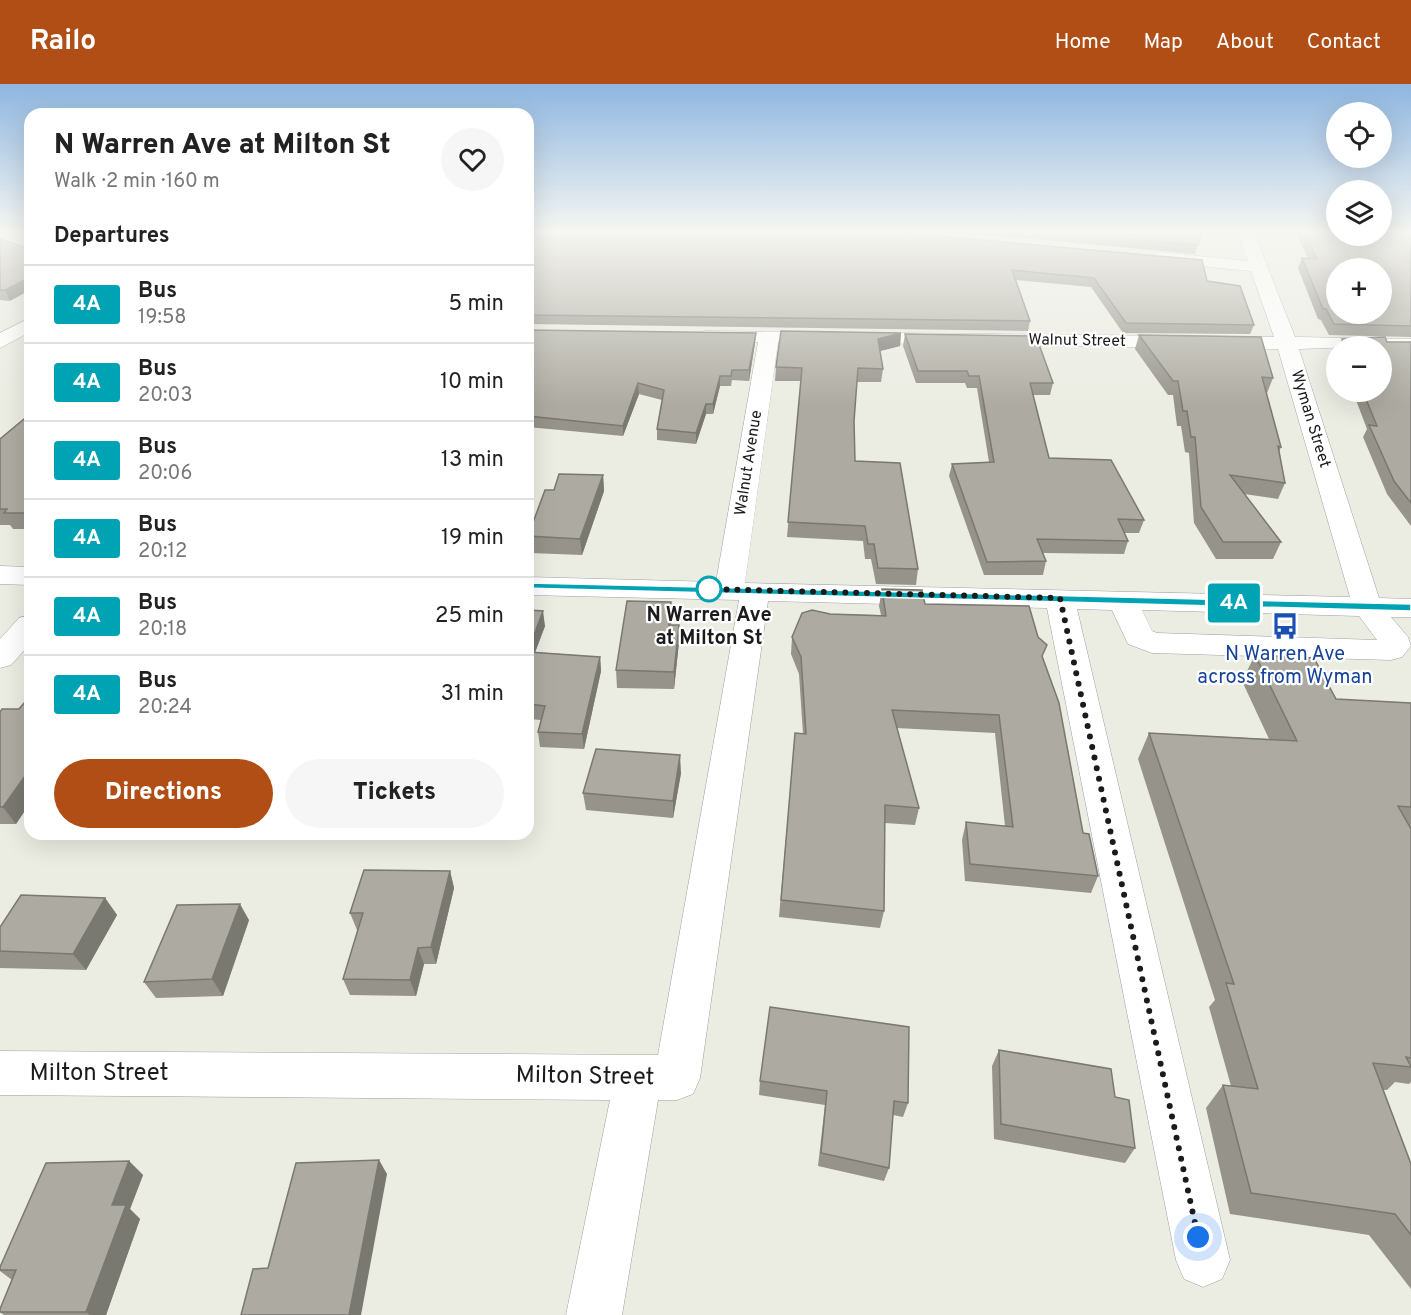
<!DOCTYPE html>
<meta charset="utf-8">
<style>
:root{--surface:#fff;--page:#f6f6f6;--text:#222;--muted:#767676;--line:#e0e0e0;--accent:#b14e16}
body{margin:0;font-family:Overpass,sans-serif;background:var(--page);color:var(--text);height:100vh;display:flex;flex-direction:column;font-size:22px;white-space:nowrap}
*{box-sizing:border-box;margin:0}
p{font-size:20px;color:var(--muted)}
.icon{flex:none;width:33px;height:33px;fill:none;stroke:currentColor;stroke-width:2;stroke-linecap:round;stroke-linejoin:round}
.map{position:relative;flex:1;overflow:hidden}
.panel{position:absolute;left:24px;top:24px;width:510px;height:732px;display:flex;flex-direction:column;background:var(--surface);border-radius:18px;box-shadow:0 6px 24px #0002}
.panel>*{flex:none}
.badge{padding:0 12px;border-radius:4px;font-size:21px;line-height:39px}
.tools{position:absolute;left:1326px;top:18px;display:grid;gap:12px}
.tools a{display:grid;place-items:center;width:66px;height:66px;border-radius:50%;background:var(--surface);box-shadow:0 6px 24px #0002;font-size:30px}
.you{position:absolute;width:30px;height:30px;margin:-15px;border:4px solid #fff;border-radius:50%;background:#1a73e8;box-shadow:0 0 0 9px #1a73e833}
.map>.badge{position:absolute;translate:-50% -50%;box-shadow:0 0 0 3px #fff}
h2{padding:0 30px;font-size:22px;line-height:54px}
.round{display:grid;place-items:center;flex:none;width:63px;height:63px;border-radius:32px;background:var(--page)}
.overview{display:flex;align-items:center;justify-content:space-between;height:102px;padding:0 30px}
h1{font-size:28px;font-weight:800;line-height:45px}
.button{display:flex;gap:12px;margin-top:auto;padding:12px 30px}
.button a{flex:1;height:69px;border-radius:36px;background:var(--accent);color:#fff;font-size:24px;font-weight:800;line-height:69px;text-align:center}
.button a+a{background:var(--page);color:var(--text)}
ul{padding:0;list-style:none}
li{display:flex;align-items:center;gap:18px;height:78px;padding:0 30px;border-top:2px solid var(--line)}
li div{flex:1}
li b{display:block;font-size:22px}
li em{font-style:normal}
li .badge{min-width:66px;font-weight:700;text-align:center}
header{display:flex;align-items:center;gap:36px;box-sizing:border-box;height:84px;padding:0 30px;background:var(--accent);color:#fff}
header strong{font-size:28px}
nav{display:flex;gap:33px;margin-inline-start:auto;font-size:21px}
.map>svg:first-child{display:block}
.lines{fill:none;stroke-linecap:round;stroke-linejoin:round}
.minor-casing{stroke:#9f9f9f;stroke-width:1}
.minor{fill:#fff;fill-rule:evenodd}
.wall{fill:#95938a}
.shaded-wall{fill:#797871}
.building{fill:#adaba1;stroke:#797871;stroke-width:1.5;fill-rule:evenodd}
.line{fill:#00a3b4;stroke:#fff;stroke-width:1.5}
.walk{stroke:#1b1b1b;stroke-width:6;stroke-dasharray:0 10.8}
.stop-dot{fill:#fff;stroke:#00a3b4;stroke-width:3}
.labels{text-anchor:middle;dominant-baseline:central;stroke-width:4.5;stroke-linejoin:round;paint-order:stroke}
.far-street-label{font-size:16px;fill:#1b1b1b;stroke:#fff}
.stop-label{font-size:20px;font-weight:bold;fill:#1b1b1b;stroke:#fff}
.transit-label{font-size:20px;fill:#164399;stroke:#fff}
.near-street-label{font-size:24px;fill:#1b1b1b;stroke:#fff}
</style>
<header>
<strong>Railo</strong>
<nav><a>Home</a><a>Map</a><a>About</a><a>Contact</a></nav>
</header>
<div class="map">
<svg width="1411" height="1231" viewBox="0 0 1411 1231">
<rect width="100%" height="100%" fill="#ebece2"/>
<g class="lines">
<defs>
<g id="minor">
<path d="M1238 149H1254L1295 253 1411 255V267H1382V262L1299 265 1379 514 1411 515V533H1391L1408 553 1411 562 1402 573 1391 576 1152 569 1128 560 1112 526 1077 525 1230 1176 1222 1195 1203 1203 1184 1195 1176 1176 1047 524 768 517 700 994 693 1010 677 1016H658L622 1231H566L610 1016 0 1011V967L658 971 739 516 528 511V493L716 498 758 258 711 257 704 255 701 251 704 247 1274 253 1251 187 1159 178 1150 173 1159 168 1248 177ZM778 258 1278 265 1350 513 745 499ZM1142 526 1359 532 1377 556 1157 549 1152 547Z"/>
<path d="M30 234V248L0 264V249Z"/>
<path d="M0 482 30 483V501L0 500Z"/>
<path d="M30 531V560L11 581 0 584V555L19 534Z"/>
</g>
</defs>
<!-- minor casing -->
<use href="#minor" class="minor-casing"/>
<!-- minor -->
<use href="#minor" class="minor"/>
</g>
<!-- wall -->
<g class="wall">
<path d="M528 149 1207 197 1254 241 1250 250 1123 249 1091 203 1015 196 1030 237 1028 247 528 240Z"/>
<path d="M966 149H1202L1195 170Z"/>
<path d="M1296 149H1411V253L1329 251 1321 236 1318 235 1298 184 1302 174H1308Z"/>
<path d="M0 155 10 217 0 216Z"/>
<path d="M528 246 755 259 749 297 732 296 731 302H720L713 330H706L696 360 657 356V345L662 316 639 310 623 352 528 343Z"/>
<path d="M901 249 900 262 880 267 883 285 881 298H857L854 337 855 377 918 485 916 501 876 500 871 475H865L863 457 787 453 801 297H775L776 283Z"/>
<path d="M905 250 1053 299 1050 311H1033L1049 374 1144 436 1139 449H1124L1128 457 1124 470 1043 469 1046 477 1043 491H984L949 392 952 380 989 378 977 304H967L965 299H916L903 262Z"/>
<path d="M1139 251 1273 294 1267 309H1266L1281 363 1279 368 1285 399 1278 415 1244 410 1281 458 1273 475H1216L1194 439 1189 369 1185 368 1181 342H1177L1173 311H1168L1135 265Z"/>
<path d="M1342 255 1387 258H1411V442L1387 410 1363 353 1367 345 1356 316 1359 309 1358 308H1382V262H1338Z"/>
<path d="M30 330V445H13L10 441H0V355Z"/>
<path d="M603 391 604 407 582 471 530 469 528 451 554 406Z"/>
<path d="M882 505 925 520 1043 574 1083 749 1098 792 1091 809 965 797 962 756 966 738 1005 742 995 649 896 644 919 724 915 741 885 739 884 827 880 844 779 833 795 649 803 650 799 590 791 570 792 553 830 530 881 531 879 522Z"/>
<path d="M671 518V541H679V558L674 605 617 604 616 586Z"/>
<path d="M528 526 545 542 535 568 600 573 601 587 584 665 540 663 538 648 541 636 528 635Z"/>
<path d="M1255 571 1336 615 1411 619V998L1409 1000 1395 998 1387 1006H1383L1411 1080V1205L1369 1151 1230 1130 1206 1024 1223 1001 1231 1002 1209 923 1215 916 1138 675 1149 649 1269 655 1242 597Z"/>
<path d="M30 612V719L16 740H0V628L19 625Z"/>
<path d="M681 689 673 734 586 726 583 709Z"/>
<path d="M450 787 454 804 436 880H424L416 912 350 911 343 895 358 846H357L350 829Z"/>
<path d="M105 814 117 831 86 886 0 884V843Z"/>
<path d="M249 836 223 912 156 914 144 898Z"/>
<path d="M999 966 1135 1064 1125 1079 994 1055 992 982Z"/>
<path d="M760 997 908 1019 903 1033 893 1031 889 1084 884 1097 818 1082 825 1021 759 1011Z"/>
<path d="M129 1077 143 1091 130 1125 140 1135 106 1231H4L0 1228V1225L12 1196 0 1187V1183Z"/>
</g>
<!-- shaded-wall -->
<g class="shaded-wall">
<path d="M30 193V206L10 217 5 206Z"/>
<path d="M756 249 755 259 749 297V286Z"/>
<path d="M901 249 900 262 876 268 878 255Z"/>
<path d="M720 292V302L713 330V320Z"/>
<path d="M638 299 639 310 623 352V342Z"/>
<path d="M706 320V330L696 360V349Z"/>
<path d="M603 391 604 407 582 471 580 455Z"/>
<path d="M671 518 672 535 669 557V541Z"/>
<path d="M543 527 545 542 530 582 528 567Z"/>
<path d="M679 541V558L674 605V588Z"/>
<path d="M600 573 601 587 584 665 582 650Z"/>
<path d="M680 671 681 689 673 734V717Z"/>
<path d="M30 685V719L16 740 3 723Z"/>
<path d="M450 787 454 804 436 880 431 863Z"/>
<path d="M105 814 117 831 86 886 73 870Z"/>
<path d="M240 820 249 836 223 912 212 895Z"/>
<path d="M418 864 424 880 416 912 410 896Z"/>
<path d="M379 1076 387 1090 361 1231H349Z"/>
<path d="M129 1077 143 1091 130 1125 140 1135 106 1231H90L86 1228 112 1121Z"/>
</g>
<!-- building -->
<g class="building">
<path d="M528 149H904L1202 176 1207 197 1240 202 1254 241 1126 239 1094 194 1012 186 1030 237 528 231Z"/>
<path d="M1062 149H1202L1198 161Z"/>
<path d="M1304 149H1336V152H1382V149H1411V242L1334 240 1326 225H1323L1302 174 1317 175ZM1336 184H1382V230H1336Z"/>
<path d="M0 155 30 165V193L5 206H0Z"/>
<path d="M528 246 756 249 749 286H732L731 292H720L713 320H706L696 349 657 345 664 306 638 299 623 342 528 332Z"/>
<path d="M781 247 901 249 878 255 883 285 858 284 854 337 855 377 900 379 918 485 878 484 874 460H868L865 442 788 438 802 284 776 283Z"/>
<path d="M905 250 1036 252 1053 299H1030L1049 374 1111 376 1144 436 1118 435 1128 457 1037 455 1046 477 987 478 952 380 994 378 979 292H969L967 287H918Z"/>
<path d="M1139 251 1261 253 1273 294 1262 293 1281 363 1278 362 1285 399 1230 391 1281 458H1223L1201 423 1195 353H1191L1187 327H1183L1178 297H1173Z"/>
<path d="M1385 253 1387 258H1411V419L1394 397 1369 341 1377 342 1363 308H1382V262H1346L1342 255Z"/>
<path d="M30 330V429H4L7 425H0V355Z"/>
<path d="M559 390 603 391 580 455 528 452 545 406H554Z"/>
<path d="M882 505 922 506 925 520 1029 522 1038 553 1047 561 1042 572 1059 619 1083 749 1089 750 1098 792 970 780 966 738 1013 743 999 631 892 626 919 724 885 721 884 827 781 816 795 649 806 650 801 573 792 553 802 529 812 526 830 530 886 532Z"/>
<path d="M627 517 671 518 669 541H679L674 588 616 586Z"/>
<path d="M528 526 543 527 528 567Z"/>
<path d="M528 568 600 573 582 650 538 648 545 622 528 620Z"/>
<path d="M1255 571 1314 574 1336 615 1411 619V723L1398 722 1411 745V974L1406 973 1411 983 1373 979 1411 1080V1151L1395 1130 1251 1109 1223 1001 1258 1005 1226 899 1234 900 1149 649 1297 657Z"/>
<path d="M30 612V685L3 723H0V628L2 625H19Z"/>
<path d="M596 665 680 671 673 717 583 709Z"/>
<path d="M364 786 450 787 431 863 418 864 410 896 343 895 363 829H350Z"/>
<path d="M21 811 105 814 73 870 0 867V843Z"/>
<path d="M240 820 212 895 144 898 177 821Z"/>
<path d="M770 923 909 943 908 1019 894 1017 889 1084 821 1069 827 1007 760 997Z"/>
<path d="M999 966 1111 985 1115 1013 1129 1016 1135 1064 1001 1040Z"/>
<path d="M379 1076 349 1231H241L253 1185 268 1184 296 1079Z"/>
<path d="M129 1077 112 1121H126L86 1228H0V1225L16 1186H0V1183L46 1079Z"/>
</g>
<!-- sky -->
<linearGradient id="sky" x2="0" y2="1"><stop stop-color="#8eb6e0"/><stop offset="0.46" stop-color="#f6f6f2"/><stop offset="1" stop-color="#f6f6f2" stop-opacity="0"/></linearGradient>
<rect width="1411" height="321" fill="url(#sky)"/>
<!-- line -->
<path class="line" d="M528 499 1411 520V527L524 504V500Z"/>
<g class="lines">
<!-- walk -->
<path class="walk" d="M709 505H707L1060 514 1198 1153"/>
</g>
<!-- icons -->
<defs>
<symbol id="bus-bare" viewBox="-9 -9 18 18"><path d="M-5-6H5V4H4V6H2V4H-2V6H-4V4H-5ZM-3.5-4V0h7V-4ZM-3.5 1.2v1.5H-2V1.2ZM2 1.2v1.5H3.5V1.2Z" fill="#1a4fb4" stroke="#fff" stroke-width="2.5" paint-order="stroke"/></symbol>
</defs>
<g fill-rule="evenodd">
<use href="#bus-bare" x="1266" y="523" width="38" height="38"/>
</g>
<!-- markers -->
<circle class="stop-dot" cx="709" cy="505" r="12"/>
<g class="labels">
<!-- far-street labels -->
<g class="far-street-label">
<text transform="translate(1077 257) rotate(1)">Walnut Street</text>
<text transform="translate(1310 335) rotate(73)">Wyman Street</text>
<text transform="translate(749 379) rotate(-81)">Walnut Avenue</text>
</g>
<!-- stop labels -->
<g class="stop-label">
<text x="709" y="532">N Warren Ave<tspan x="709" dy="23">at Milton St</tspan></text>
</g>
<!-- transit labels -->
<g class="transit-label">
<text x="1285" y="571">N Warren Ave<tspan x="1285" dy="23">across from Wyman</tspan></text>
</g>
<!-- near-street labels -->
<g class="near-street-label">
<text x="99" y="990">Milton Street</text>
<text transform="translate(585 993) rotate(1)">Milton Street</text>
</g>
</g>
</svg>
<div class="tools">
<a><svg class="icon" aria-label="locate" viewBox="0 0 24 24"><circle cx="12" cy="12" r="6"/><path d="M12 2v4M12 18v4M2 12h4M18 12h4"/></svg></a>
<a><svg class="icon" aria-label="layers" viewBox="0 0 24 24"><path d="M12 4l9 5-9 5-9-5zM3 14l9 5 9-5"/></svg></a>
<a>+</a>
<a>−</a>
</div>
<div class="you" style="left:1198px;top:1153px"></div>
<b class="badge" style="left:1234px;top:519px;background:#00a3b4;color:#fff">4A</b>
<section class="panel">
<div class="overview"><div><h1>N Warren Ave at Milton St</h1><p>Walk · 2 min · 160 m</p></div><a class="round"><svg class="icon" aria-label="heart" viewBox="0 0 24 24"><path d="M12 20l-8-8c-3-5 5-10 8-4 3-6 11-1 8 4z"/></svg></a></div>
<h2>Departures</h2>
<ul>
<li><span class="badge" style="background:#00a3b4;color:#fff">4A</span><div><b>Bus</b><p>19:58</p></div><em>5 min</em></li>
<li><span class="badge" style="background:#00a3b4;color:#fff">4A</span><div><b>Bus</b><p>20:03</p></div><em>10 min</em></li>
<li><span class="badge" style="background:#00a3b4;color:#fff">4A</span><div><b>Bus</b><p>20:06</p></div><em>13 min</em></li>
<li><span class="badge" style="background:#00a3b4;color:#fff">4A</span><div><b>Bus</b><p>20:12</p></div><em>19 min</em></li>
<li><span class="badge" style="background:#00a3b4;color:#fff">4A</span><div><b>Bus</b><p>20:18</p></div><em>25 min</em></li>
<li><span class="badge" style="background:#00a3b4;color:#fff">4A</span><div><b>Bus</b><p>20:24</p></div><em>31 min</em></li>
</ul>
<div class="button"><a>Directions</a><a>Tickets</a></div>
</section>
</div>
